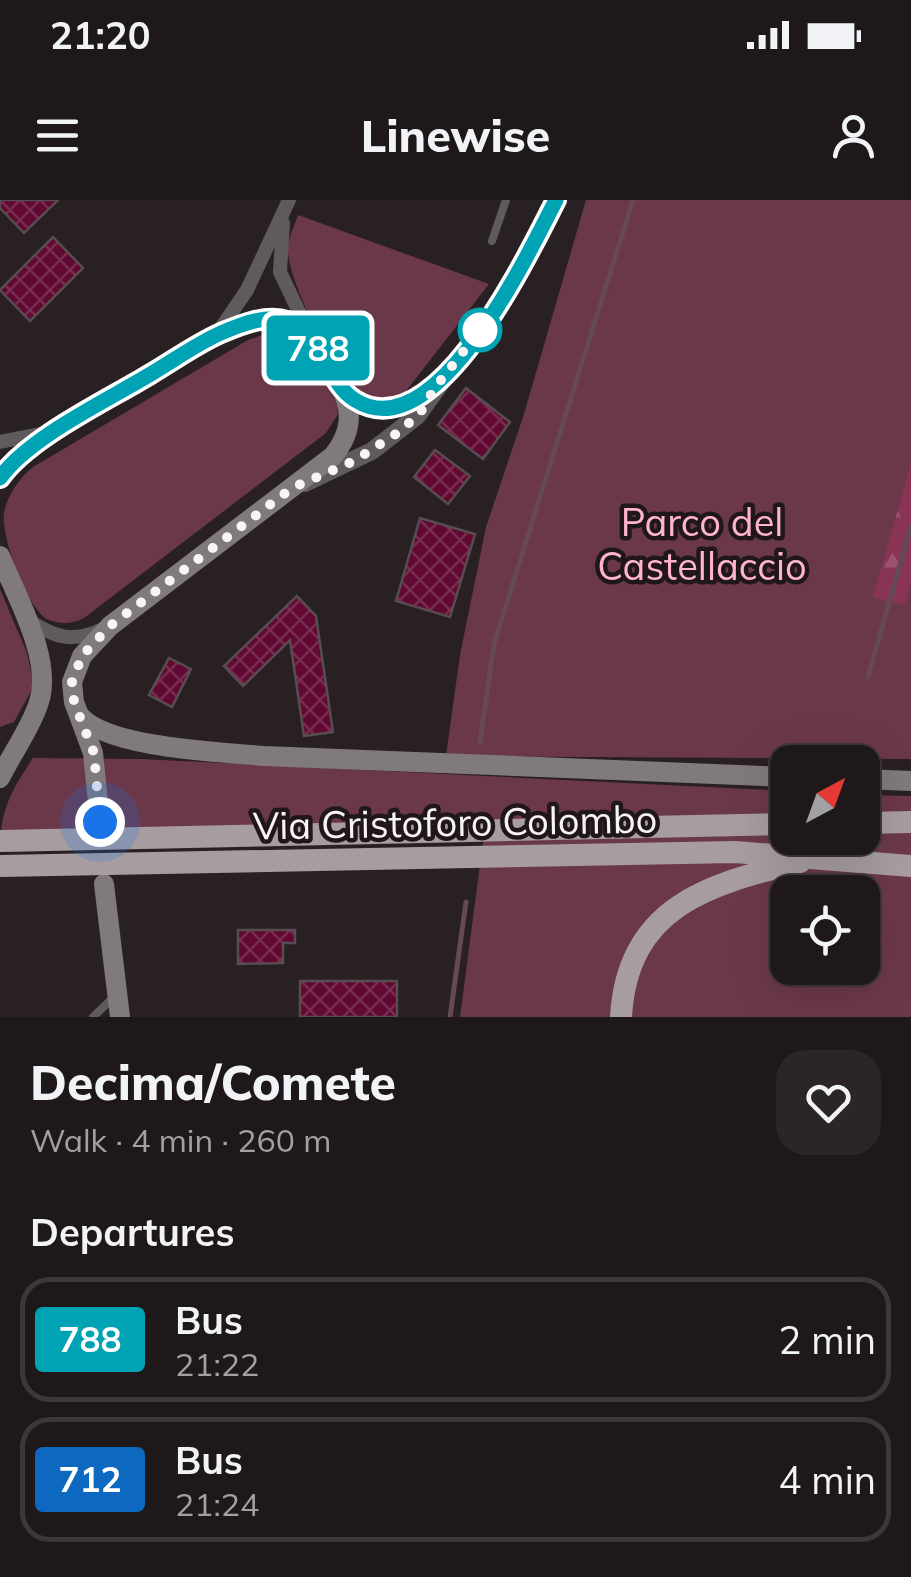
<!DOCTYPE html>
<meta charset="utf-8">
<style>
:root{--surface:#1f181a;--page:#2c2527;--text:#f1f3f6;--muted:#a1a0a2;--line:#3c3739}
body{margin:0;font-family:Mulish,sans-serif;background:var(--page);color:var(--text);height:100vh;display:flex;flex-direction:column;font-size:38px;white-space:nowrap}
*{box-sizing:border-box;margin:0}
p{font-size:32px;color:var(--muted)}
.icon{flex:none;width:55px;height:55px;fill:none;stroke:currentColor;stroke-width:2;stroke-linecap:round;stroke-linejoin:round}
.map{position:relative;height:817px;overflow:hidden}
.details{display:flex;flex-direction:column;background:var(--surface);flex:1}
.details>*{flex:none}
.badge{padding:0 20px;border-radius:8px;font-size:35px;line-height:65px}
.needle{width:65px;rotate:41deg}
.fabs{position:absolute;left:770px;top:545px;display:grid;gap:20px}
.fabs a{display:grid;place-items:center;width:110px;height:110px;border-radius:20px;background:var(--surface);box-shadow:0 10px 40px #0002,0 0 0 2px var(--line);font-size:50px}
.you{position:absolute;width:50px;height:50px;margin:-25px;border:8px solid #fff;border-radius:50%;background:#1a73e8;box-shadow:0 0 0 15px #1a73e833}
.map>.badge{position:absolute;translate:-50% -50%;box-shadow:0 0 0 5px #fff}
h2{padding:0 30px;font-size:38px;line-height:90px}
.round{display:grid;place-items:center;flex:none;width:105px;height:105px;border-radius:30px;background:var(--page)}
.head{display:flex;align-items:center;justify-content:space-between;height:170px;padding:0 30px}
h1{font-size:48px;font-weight:800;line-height:75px}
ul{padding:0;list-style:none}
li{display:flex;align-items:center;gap:30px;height:125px;margin:0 20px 15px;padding:0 10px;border:5px solid var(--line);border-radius:30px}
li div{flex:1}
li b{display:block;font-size:38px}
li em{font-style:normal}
li .badge{min-width:110px;font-weight:700;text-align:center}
.status{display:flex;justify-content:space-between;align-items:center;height:70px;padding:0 50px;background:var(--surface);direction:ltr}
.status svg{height:28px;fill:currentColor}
header{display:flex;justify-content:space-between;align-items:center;height:130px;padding:0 30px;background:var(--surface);font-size:45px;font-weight:800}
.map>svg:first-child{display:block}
.green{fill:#6b384a;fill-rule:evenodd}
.forest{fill:url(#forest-firs)}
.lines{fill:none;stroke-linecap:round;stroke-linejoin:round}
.stream{stroke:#654954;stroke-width:5}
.building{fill:url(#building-cross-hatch);stroke:#574d50;stroke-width:2.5}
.service{stroke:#5f5b5c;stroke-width:8}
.minor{stroke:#5f5b5c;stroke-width:14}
.tertiary{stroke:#5f5b5c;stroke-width:18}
.secondary{stroke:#817a7c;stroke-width:20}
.trunk{stroke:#a79da0;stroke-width:22}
.line-casing{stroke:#fff;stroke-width:22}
.line{stroke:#00a3b4;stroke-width:15}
.walk{stroke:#f9f3f5;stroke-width:10;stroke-dasharray:0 18}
.stop-dot{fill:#fff;stroke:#00a3b4;stroke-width:5}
.labels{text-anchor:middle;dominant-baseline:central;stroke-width:9;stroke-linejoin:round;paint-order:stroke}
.park-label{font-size:38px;fill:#ffb4cb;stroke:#1f1719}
.street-label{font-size:38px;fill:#f9f3f5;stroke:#1f1719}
</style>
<div class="status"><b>21:20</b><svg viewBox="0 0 49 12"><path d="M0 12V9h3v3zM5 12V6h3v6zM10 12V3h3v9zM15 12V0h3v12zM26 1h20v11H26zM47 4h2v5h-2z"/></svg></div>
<header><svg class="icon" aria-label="menu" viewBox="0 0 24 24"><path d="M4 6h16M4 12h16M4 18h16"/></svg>Linewise<svg class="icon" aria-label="person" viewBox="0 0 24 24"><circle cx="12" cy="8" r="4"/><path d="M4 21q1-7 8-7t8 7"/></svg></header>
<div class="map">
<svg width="911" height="817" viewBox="0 0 911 817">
<defs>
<pattern id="forest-firs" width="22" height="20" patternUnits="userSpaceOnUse" patternTransform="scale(2.5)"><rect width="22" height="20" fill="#8a3455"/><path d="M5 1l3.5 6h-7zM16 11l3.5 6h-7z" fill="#9b526e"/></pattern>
<pattern id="building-cross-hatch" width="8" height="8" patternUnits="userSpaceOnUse" patternTransform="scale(2.5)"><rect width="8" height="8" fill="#610932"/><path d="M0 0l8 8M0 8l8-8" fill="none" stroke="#782d50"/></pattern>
</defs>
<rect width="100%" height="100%" fill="#292023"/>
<!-- green -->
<g class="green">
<path d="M586 0H911V559L446 556 460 455 486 327 524 214Z"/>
<path d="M298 15 489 84 403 195C390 198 377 202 365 195 336 176 290 86 288 52 287 40 294 27 298 15Z"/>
<path d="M279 135C307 145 325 179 337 204L338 214 326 233 84 418C72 424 60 425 47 419 26 407 1 337 4 313 7 296 19 278 33 267L248 140 265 134Z"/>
<path d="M0 389 27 453 34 486 14 522 0 527Z"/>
<path d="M33 558 141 559 787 591 788 638H862L863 595 911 596V817H460L483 642 0 652C0 610 10 593 33 558ZM788 692H862V768H788Z"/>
</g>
<!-- forest -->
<path class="forest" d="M911 264V383L905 405 873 397Z"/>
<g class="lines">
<!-- stream -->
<g class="stream">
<path d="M868 477 911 326"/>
<path d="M480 542 494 444 633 0"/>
<path d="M450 817 466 702"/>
</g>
</g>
<!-- building -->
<g class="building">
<path d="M0 0H58L24 33 0 8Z"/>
<path d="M53 37 83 68 30 121 0 90Z"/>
<path d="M466 188 510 222 483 259 438 225Z"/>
<path d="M435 250 470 276 448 304 414 277Z"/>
<path d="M420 318 475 334 450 417 396 401Z"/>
<path d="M297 396 316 416 333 532 304 536 290 440 243 486 224 466Z"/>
<path d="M169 458 191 469 172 507 149 495Z"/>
<path d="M238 730H295V743H283V763L238 764Z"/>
<rect x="300" y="781" width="97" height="36"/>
</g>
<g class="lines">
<!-- service -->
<g class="service">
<path d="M492 41 506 0"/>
<path d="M93 817 115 796"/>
</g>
<!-- minor -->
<g class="minor">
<path d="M283 23 280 72 310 135"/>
<path d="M219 131 247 90 289 0"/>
<path d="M0 242 40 234"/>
<path d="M26 419C54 437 72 444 103 429"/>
</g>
<!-- tertiary -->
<g class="tertiary">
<path d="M343 192C379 215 398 211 433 189"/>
<path d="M305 283 372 251 417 216 500 101 556 0"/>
</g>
<!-- secondary -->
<g class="secondary">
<path d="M0 278C29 236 100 205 143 179 169 164 195 144 222 133 241 124 268 114 288 122 314 131 327 164 340 186 354 211 351 234 333 256L110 426 82 456 72 482 74 502 93 553 100 622"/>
<path d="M0 356C16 396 53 459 39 502 31 528 12 553 0 578"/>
<path d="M80 516C108 548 220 552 264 556L788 577"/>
<path d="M862 579 911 581"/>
<path d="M104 684 120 817"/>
</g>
<!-- trunk -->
<g class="trunk">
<path d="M862 623 911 622"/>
<path d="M0 641 788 624"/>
<path d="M0 666 735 652 911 666"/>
<path d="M621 817C627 707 708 684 800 662"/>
</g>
</g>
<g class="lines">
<defs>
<path id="line" d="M0 278C28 238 106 201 149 175 173 161 196 144 221 133 240 125 266 114 287 121 323 133 325 181 355 200 436 251 528 54 556 0"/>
</defs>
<!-- line casing -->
<use href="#line" class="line-casing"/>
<!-- line -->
<use href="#line" class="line"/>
<!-- walk -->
<path class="walk" d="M100 622 94 553 74 502 72 482 82 456 110 426 292 288 354 261 402 230 423 209 434 189 480 130"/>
</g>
<!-- markers -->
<circle class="stop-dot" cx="480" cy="130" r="20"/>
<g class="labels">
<!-- park labels -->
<g class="park-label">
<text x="702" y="322">Parco del<tspan x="702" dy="44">Castellaccio</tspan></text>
</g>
<!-- street labels -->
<g class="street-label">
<text transform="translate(455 622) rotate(-1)">Via Cristoforo Colombo</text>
</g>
</g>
</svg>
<div class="fabs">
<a><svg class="needle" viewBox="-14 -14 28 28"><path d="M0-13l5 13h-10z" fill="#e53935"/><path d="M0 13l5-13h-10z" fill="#a1a0a2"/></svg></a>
<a><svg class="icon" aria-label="locate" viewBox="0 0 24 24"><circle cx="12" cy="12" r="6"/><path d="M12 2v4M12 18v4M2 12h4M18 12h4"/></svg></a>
</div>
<div class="you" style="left:100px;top:622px"></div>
<b class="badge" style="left:318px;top:148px;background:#00a3b4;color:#fff">788</b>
</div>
<section class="details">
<div class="head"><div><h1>Decima/Comete</h1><p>Walk · 4 min · 260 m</p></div><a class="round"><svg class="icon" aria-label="heart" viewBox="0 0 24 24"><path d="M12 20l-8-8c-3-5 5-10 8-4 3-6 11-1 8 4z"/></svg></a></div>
<h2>Departures</h2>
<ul>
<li><span class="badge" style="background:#00a3b4;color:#fff">788</span><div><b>Bus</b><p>21:22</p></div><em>2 min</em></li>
<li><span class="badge" style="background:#0c69bf;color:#fff">712</span><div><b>Bus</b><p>21:24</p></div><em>4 min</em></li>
</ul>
</section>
